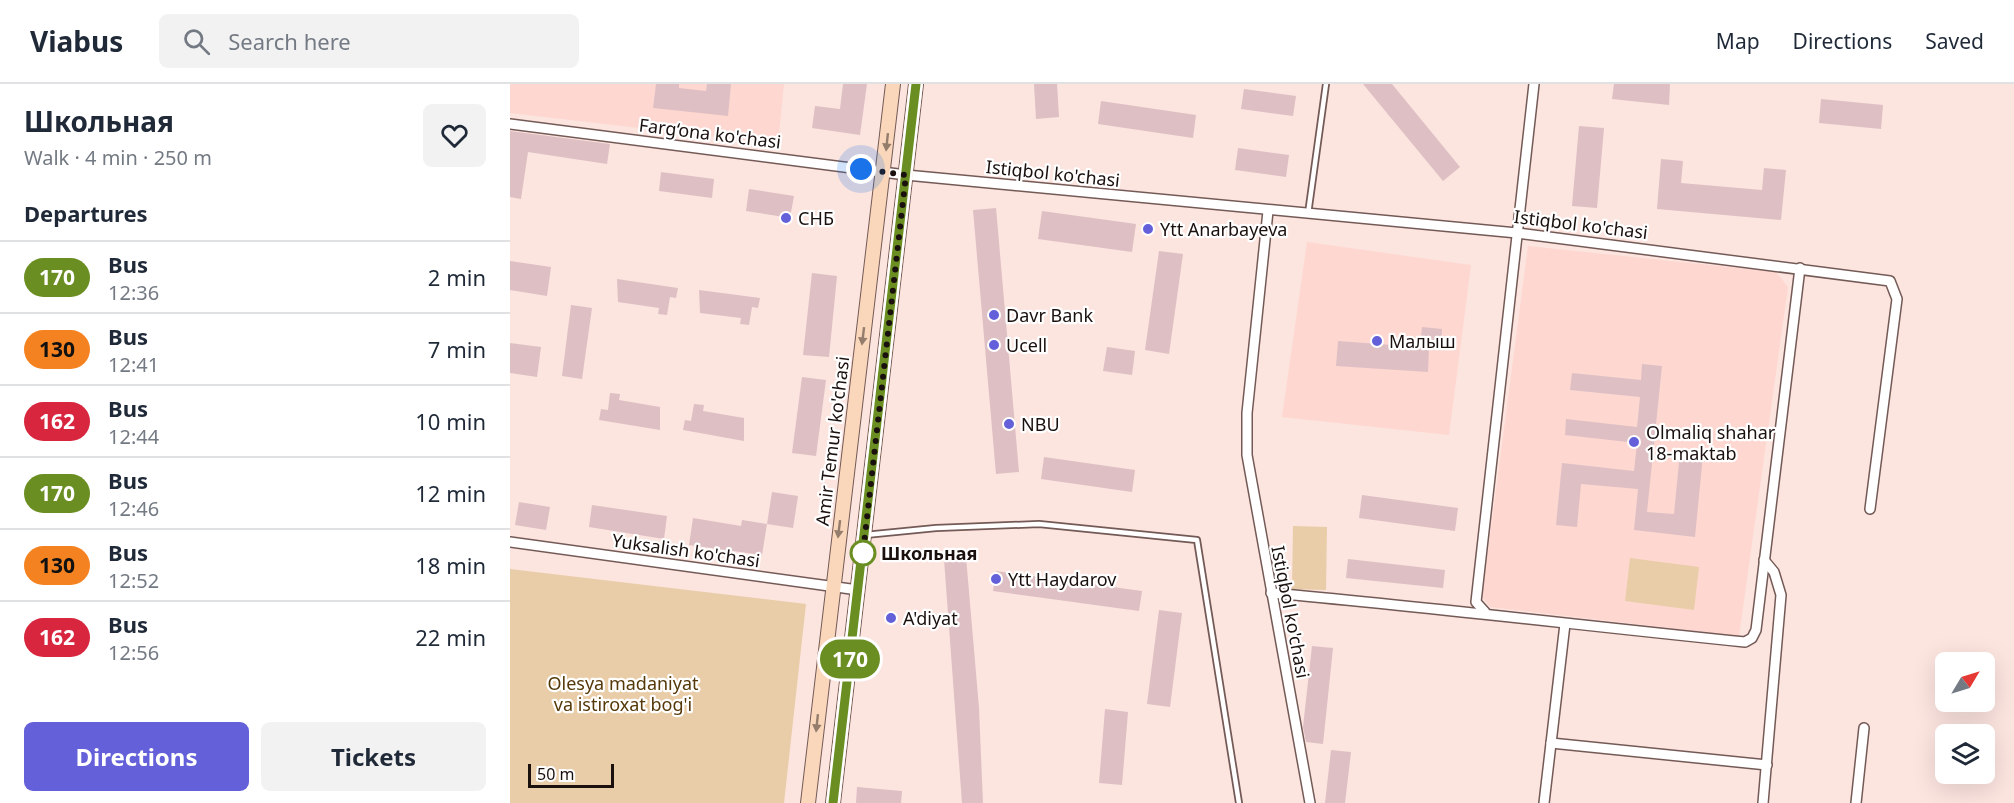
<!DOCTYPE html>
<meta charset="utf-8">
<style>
:root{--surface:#fff;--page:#f2f2f3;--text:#1f2937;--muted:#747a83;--line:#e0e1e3;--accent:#6360d9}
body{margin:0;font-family:"Noto Sans",sans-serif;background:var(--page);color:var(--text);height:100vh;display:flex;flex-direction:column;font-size:22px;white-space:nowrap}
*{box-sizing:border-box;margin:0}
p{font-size:20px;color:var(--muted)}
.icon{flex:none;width:33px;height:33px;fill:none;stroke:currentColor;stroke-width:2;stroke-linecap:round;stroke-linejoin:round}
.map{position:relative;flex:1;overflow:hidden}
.panel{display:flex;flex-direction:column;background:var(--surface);width:510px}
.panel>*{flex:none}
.badge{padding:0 12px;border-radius:20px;font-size:21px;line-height:39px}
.needle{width:39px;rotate:52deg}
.controls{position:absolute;left:1425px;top:568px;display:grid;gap:12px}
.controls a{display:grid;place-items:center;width:60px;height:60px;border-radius:9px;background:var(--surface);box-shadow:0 6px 24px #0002;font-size:30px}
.scale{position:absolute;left:18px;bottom:15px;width:86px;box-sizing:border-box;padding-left:6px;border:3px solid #1a100e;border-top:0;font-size:16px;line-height:21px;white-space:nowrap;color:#1a100e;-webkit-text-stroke:4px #fff;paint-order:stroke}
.you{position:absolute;width:30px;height:30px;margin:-15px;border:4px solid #fff;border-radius:50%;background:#1a73e8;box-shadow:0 0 0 9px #1a73e833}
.map>.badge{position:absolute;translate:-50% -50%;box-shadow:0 0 0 3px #fff}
h2{padding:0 24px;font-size:22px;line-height:54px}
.round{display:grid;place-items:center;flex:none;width:63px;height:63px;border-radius:9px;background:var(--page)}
.summary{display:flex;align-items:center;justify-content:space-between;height:102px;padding:0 24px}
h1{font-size:28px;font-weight:700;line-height:45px}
.action{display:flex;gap:12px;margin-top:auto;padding:12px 24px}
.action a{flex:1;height:69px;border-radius:9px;background:var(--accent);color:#fff;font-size:24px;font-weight:700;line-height:69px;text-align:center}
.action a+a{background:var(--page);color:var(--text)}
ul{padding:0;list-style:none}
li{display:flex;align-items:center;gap:18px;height:72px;padding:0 24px;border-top:2px solid var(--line)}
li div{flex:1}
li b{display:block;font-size:22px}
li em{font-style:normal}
li .badge{min-width:66px;font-weight:700;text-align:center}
header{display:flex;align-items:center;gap:36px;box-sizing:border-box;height:84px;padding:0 30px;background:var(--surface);border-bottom:2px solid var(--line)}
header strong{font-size:28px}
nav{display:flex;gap:33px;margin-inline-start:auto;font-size:21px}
.search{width:420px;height:54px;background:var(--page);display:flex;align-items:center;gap:15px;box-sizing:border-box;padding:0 21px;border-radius:9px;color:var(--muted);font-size:22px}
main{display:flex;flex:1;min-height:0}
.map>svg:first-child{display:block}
.built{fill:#fed7d0}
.green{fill:#e9cda8}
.building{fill:#dec0c4}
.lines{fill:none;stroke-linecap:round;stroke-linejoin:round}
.lane-casing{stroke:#745a56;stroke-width:8}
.street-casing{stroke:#745a56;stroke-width:12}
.secondary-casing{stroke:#745a56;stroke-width:16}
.lane{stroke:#fff;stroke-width:4.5}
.street{stroke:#fff;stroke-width:9}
.secondary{stroke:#fad7ba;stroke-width:14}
.oneway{fill:#957d6d}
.line-casing{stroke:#fff;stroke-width:14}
.line{stroke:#6b8e23;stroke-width:9}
.walk{stroke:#1a100e;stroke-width:6;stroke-dasharray:0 10.8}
.poi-dot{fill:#6360d9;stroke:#fff;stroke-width:2}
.stop-dot{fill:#fff;stroke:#6b8e23;stroke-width:3}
.labels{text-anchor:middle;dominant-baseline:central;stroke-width:4.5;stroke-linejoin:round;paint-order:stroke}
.street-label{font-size:18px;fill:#1a100e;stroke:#fff}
.poi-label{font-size:18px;fill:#1a100e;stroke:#fff;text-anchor:start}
.stop-label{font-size:18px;font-weight:bold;fill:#1a100e;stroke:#fff;text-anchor:start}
.park-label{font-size:18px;fill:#553808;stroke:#fff}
</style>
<header>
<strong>Viabus</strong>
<div class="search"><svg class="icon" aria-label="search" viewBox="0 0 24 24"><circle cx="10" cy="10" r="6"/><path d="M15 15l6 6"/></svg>Search here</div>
<nav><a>Map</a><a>Directions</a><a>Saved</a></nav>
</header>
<main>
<section class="panel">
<div class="summary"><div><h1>Школьная</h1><p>Walk · 4 min · 250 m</p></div><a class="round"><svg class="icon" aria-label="heart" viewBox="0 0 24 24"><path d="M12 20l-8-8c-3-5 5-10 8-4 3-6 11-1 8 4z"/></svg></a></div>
<h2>Departures</h2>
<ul>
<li><span class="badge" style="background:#6b8e23;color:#fff">170</span><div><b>Bus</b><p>12:36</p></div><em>2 min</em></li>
<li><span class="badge" style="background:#f58220;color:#111">130</span><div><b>Bus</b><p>12:41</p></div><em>7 min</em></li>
<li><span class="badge" style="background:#d7263d;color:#fff">162</span><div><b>Bus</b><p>12:44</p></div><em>10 min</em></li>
<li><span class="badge" style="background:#6b8e23;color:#fff">170</span><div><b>Bus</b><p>12:46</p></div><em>12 min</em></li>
<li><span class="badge" style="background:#f58220;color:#111">130</span><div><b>Bus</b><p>12:52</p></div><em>18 min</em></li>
<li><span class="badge" style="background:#d7263d;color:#fff">162</span><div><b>Bus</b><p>12:56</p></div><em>22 min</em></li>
</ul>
<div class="action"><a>Directions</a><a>Tickets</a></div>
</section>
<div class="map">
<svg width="1504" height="719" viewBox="0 0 1504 719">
<rect width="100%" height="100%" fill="#fce4df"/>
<!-- built -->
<g class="built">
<path d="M0 0H274L268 60 0 29Z"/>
<path d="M797 158 961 181 939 351 772 333Z"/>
<path d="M1018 162 1266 188 1278 203 1229 552 980 523 972 513Z"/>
</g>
<!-- green -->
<g class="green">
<path d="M783 442 817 443 816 506 782 505Z"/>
<path d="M1120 474 1189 483 1184 526 1115 517Z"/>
<path d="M0 485 296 520 274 719H0Z"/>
</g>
<!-- building -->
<g class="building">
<path d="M146 0H169V4L196 7 197 0H221L218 32 143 24Z"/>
<path d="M333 0H357L350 51 302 44 305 22 330 25Z"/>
<path d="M524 0H547L549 33 526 35Z"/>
<path d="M853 0H882L950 83 933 97Z"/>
<path d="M1104 0H1160L1159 21 1102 15Z"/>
<path d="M734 5 786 12 783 32 731 25Z"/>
<path d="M1311 15 1373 21 1371 45 1309 39Z"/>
<path d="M591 17 686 31 683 54 588 40Z"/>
<path d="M1069 42 1094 44 1087 124 1062 122Z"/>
<path d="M0 47 100 60 97 80 18 68 11 115 0 113Z"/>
<path d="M728 64 779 71 776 93 725 86Z"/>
<path d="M1151 75 1173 77 1171 99 1252 106 1254 84 1276 86 1271 136 1147 125Z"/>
<path d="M151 88 204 95 202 114 149 107Z"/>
<path d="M239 105 284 112 280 134 236 127Z"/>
<path d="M486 124 509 388 486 390 463 126Z"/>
<path d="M532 127 626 140 622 168 528 155Z"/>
<path d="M649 167 673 170 659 270 635 266Z"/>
<path d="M0 177 41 183 37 212 0 206Z"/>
<path d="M302 189 327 192 319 273 293 271Z"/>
<path d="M107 195 168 204 166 214 160 213 157 231 148 230 149 224 108 218Z"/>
<path d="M189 206 250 214 248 224 242 223 239 241 230 240 231 234 190 229Z"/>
<path d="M61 221 82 224 72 295 52 292Z"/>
<path d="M912 243 932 245 931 265 919 264 918 288 826 282 828 257 910 263Z"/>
<path d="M0 259 31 263 27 293 0 289Z"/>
<path d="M597 263 625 267 622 291 593 287Z"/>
<path d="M1132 280 1152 282 1137 428 1164 430 1170 368 1193 371 1185 453 1124 446 1128 405 1071 400 1067 443 1046 441 1052 379 1124 387 1127 359 1055 351 1056 335 1127 343 1130 313 1060 306 1062 289 1131 296Z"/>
<path d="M292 293 316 296 306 372 282 369Z"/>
<path d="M100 309 110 310 109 316 150 323V346L89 336 91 325 98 326Z"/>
<path d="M184 320 194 321 193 327 234 334V357L173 346 175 336 181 337Z"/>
<path d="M534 373 625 386 622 408 531 395Z"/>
<path d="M262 408 288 412 283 444 257 440Z"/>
<path d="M852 411 948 424 945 447 849 434Z"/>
<path d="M9 418 40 423 36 446 5 441Z"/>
<path d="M82 421 157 432 154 455 79 443Z"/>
<path d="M183 434 231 442 232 436 257 440 252 471 179 461Z"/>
<path d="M456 473 469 624 473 719H452L434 475Z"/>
<path d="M838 475 935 486 933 504 836 494Z"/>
<path d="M486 487 632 507 629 527 483 507Z"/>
<path d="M649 526 672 529 660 623 637 620Z"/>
<path d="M802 562 823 564 813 660 796 658 793 643Z"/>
<path d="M595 625 618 628 612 701 589 699Z"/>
<path d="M821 666 841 668 835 719H815Z"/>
<path d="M347 703 392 707 391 719H346Z"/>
</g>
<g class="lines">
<defs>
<g id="lane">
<path d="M798 130 816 0"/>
<path d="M355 451 426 444 529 440 687 456 729 719"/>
</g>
<g id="street">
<path d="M0 40 396 91 1007 149 1380 197 1387 215 1360 425"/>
<path d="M758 127 737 329V371L800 719"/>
<path d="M0 458 348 506"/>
<path d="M761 509C919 523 1077 542 1235 558L1242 554 1246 546 1290 184"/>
<path d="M975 528 966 518 1024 0"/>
<path d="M1041 659 1257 681"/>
<path d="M1034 719 1055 540"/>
<path d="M1253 719 1271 511 1264 488 1254 476"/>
<path d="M1346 719 1354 644"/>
</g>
<g id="secondary">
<path d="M298 719 383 0"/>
<path d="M323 719 406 0"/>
</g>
</defs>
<!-- lane casing -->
<use href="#lane" class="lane-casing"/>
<!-- street casing -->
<use href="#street" class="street-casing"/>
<!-- secondary casing -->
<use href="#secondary" class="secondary-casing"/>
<!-- lane -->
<use href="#lane" class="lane"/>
<!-- street -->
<use href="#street" class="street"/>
<!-- secondary -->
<use href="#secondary" class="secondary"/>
</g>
<!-- one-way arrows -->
<defs><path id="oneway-solid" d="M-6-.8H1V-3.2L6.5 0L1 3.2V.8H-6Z" transform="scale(1.5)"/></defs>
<g class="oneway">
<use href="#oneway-solid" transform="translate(377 58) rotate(96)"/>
<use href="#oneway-solid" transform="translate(353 252) rotate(97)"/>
<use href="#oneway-solid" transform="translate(329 445) rotate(97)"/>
<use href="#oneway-solid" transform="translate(307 639) rotate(96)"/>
</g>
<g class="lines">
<defs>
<path id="line" d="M323 719 406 0"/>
</defs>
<!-- line casing -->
<use href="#line" class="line-casing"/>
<!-- line -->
<use href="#line" class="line"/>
<!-- walk -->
<path class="walk" d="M351 85 396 91 353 469"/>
</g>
<!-- markers -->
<g class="poi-dot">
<circle cx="276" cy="134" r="6"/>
<circle cx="638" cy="145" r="6"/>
<circle cx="484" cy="231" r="6"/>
<circle cx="867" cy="257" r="6"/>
<circle cx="484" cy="261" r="6"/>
<circle cx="499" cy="340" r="6"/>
<circle cx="1124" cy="358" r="6"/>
<circle cx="486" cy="495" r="6"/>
<circle cx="381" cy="534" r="6"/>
</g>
<circle class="stop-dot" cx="353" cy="469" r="12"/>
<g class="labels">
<!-- street labels -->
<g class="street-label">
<text transform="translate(200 49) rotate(7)">Farg‘ona ko'chasi</text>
<text transform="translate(543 89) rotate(6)">Istiqbol ko'chasi</text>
<text transform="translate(1071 140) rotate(7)">Istiqbol ko'chasi</text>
<text transform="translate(322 357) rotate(-83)">Amir Temur ko'chasi</text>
<text transform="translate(176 466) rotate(8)">Yuksalish ko'chasi</text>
<text transform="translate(781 528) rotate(79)">Istiqbol ko'chasi</text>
</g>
<!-- poi labels -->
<g class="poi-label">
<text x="288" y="134">СНБ</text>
<text x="650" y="145">Ytt Anarbayeva</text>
<text x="496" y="231">Davr Bank</text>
<text x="879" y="257">Малыш</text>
<text x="496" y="261">Ucell</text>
<text x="511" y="340">NBU</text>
<text x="1136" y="348">Olmaliq shahar<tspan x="1136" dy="21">18-maktab</tspan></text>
<text x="498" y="495">Ytt Haydarov</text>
<text x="393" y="534">A'diyat</text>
</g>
<!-- stop labels -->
<g class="stop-label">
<text x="371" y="469">Школьная</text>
</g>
<!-- park labels -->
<g class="park-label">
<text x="113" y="599">Olesya madaniyat<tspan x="113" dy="21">va istiroxat bog'i</tspan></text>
</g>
</g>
</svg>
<div class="controls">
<a><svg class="needle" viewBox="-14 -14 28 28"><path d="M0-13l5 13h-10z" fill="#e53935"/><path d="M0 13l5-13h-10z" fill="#747a83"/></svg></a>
<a><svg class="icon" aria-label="layers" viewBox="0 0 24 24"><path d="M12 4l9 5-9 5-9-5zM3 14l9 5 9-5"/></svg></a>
</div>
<div class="scale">50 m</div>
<div class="you" style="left:351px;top:85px"></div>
<b class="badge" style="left:340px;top:575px;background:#6b8e23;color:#fff">170</b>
</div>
</main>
